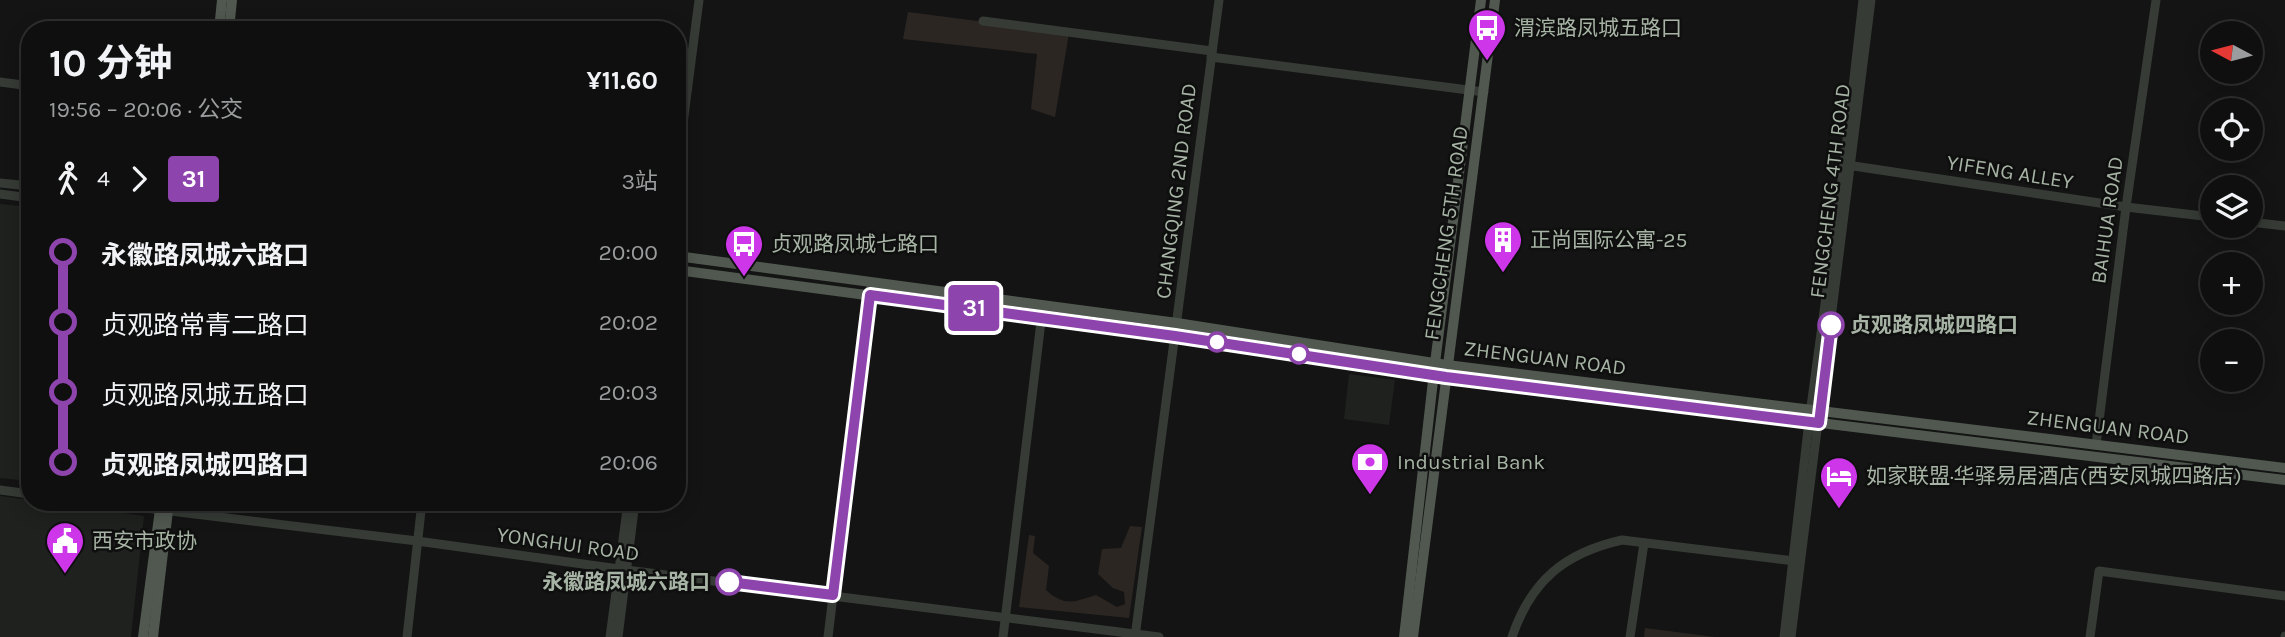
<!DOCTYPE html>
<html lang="zh">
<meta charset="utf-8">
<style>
:root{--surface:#0e0f0e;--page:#1c1d1c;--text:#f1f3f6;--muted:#9b9c9e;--line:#2e2f2e}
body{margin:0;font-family:Karla,"Noto Sans SC",sans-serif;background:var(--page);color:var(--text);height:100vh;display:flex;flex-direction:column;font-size:26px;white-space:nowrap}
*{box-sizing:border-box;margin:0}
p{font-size:23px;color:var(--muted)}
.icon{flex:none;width:38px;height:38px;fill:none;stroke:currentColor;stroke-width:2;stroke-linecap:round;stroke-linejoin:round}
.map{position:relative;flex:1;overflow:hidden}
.details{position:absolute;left:21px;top:21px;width:665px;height:490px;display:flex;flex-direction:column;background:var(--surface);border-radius:28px;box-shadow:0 4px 18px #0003,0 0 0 2px var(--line)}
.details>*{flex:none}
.badge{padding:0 14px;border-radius:5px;font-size:24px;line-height:46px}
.needle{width:46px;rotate:277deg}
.tools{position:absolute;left:2200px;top:21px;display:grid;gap:14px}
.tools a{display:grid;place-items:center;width:63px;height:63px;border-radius:50%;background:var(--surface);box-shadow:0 4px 18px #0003,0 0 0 2px var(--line);font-size:35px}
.map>.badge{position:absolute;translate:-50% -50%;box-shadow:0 0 0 4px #fff}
.legs{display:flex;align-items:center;gap:10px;height:77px;padding:0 28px;font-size:23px}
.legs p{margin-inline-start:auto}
.overview{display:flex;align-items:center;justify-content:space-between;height:119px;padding:0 28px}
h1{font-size:38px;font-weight:700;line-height:52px}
ul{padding:0 28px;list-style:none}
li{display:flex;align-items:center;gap:24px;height:70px;font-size:26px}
li i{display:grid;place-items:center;width:10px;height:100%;margin:0 9px;background:currentColor}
li i::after{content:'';width:18px;height:18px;margin:-9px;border:5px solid;border-radius:50%;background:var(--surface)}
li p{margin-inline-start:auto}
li:first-child i{background:linear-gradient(#0000 50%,currentColor 0)}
li:last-child i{background:linear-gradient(currentColor 50%,#0000 0)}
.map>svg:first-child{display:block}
.built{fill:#1f211f}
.green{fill:#2c2623}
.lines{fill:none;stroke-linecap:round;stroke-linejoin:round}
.minor{stroke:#363b36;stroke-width:9}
.major{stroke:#505850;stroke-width:10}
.line-1-casing{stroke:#fff;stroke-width:16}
.line-1{stroke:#8e44ad;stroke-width:10}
.stop-1-dot{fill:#fff;stroke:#8e44ad;stroke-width:3.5}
.labels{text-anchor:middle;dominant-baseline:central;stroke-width:5;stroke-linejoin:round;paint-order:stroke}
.poi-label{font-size:21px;fill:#a7b4a5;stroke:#0e0f0e;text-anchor:start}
.street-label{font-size:21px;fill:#a7b4a5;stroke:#0e0f0e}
.stop-label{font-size:21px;font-weight:bold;fill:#a7b4a5;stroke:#0e0f0e;text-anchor:start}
</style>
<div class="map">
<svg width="2285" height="637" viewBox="0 0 2285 637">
<rect width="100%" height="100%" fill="#131413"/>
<!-- built -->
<g class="built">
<path d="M0 204 30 207V481L0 478Z"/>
<path d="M1349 374 1395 380 1389 425 1344 419Z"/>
<path d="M0 496 30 500V502H45L144 516 131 637H0Z"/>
</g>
<!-- green -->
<g class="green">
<path d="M908 12 1069 33 1055 117 1031 109 1037 54 903 39Z"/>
<path d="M1130 526 1142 527 1129 618 1019 607 1029 535 1035 536 1033 553 1049 566 1046 590C1065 607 1074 602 1096 595L1117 607 1125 604 1124 592 1113 588 1098 574 1102 549 1121 548Z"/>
<path d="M1645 628 1715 637H1644Z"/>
</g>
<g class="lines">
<!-- minor -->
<g class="minor">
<path d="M983 21 1212 51"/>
<path d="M1211 57 1484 92"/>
<path d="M0 82 30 86"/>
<path d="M1847 165 2126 207 2212 217"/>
<path d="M677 170 699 0"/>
<path d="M0 183 30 186"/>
<path d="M0 194 30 198"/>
<path d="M2250 222 2285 226"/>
<path d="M2096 445 2126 207 2156 0"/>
<path d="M0 490 30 494"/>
<path d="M96 502 417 541 626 570 1159 637"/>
<path d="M407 637 422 502"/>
<path d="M610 637 628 502"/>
<path d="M618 637 635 502"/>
<path d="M828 637 871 283"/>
<path d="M1003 637 1043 305"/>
<path d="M1135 637 1219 0"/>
<path d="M1512 637C1531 581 1564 553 1622 540L1794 561"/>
<path d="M1630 637 1644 543"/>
<path d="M1784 637 1809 421 1844 165 1863 0"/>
<path d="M1791 637 1871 0"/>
<path d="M2090 637 2099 571 2285 596"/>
<path d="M2285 637V636"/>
</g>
<!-- major -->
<g class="major">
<path d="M219 30 222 0"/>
<path d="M229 30 232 0"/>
<path d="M677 256 1177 323 1447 365 2285 468"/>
<path d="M677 270 1176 336 1446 377 2285 480"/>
<path d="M143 637 161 502"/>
<path d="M153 637 169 502"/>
<path d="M1404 637 1435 363 1481 0"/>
<path d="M1413 637 1495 0"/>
</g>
</g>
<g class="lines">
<defs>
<path id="line-1" d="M729 582 833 595 870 295 1175 336 1446 377 1819 423 1831 325"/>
</defs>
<!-- line-1 casing -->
<use href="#line-1" class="line-1-casing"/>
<!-- line-1 -->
<use href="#line-1" class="line-1"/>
</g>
<!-- icons -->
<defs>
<symbol id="bus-pin" viewBox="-11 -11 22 30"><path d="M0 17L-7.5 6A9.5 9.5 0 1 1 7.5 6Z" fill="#cd36e9" stroke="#0e0f0e"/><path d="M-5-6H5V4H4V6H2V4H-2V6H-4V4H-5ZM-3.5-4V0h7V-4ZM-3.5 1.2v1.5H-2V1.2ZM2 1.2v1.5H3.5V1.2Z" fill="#fff"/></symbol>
<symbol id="building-pin" viewBox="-11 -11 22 30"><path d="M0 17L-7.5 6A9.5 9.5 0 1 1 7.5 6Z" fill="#cd36e9" stroke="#0e0f0e"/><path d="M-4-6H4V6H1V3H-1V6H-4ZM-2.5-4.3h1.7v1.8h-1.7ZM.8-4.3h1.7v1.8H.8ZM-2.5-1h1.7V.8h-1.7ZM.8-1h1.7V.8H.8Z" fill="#fff"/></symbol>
<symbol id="bank-pin" viewBox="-11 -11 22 30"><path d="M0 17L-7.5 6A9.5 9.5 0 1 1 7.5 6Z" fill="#cd36e9" stroke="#0e0f0e"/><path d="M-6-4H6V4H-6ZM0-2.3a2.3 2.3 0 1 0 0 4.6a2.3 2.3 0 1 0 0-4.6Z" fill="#fff"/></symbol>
<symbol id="hotel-pin" viewBox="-11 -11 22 30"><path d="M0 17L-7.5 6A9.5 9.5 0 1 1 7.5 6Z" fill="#cd36e9" stroke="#0e0f0e"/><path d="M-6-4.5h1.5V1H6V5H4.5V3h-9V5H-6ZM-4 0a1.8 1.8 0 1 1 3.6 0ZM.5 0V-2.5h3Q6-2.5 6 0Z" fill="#fff"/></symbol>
<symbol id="civic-pin" viewBox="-11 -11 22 30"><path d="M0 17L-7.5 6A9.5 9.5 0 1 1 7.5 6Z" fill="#cd36e9" stroke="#0e0f0e"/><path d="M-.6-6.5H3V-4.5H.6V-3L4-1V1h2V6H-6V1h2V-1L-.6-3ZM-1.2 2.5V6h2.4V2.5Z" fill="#fff"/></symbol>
</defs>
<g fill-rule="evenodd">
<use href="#bus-pin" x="1465" y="6" width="44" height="60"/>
<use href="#building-pin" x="1481" y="218" width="44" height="60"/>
<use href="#bus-pin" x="722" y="222" width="44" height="60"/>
<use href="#bank-pin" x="1348" y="440" width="44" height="60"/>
<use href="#hotel-pin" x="1817" y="454" width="44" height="60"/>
<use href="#civic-pin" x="43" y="519" width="44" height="60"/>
</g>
<!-- markers -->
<g class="stop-1-dot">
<circle cx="1831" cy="325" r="12"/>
<circle cx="1217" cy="342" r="9"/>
<circle cx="1299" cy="354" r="9"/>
<circle cx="729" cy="582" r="12"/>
</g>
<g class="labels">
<!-- poi labels -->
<g class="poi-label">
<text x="1514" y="28">渭滨路凤城五路口</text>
<text x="1530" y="240">正尚国际公寓-25</text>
<text x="771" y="244">贞观路凤城七路口</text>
<text x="1397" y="462">Industrial Bank</text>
<text x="1866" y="476">如家联盟·华驿易居酒店(西安凤城四路店)</text>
<text x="92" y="541">西安市政协</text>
</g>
<!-- street labels -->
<g class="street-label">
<text transform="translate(2010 172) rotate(9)">YIFENG ALLEY</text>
<text transform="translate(1176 191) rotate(-83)">CHANGQING 2ND ROAD</text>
<text transform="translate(1830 191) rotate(-83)">FENGCHENG 4TH ROAD</text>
<text transform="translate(2107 220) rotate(-82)">BAIHUA ROAD</text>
<text transform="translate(1446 233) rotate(-82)">FENGCHENG 5TH ROAD</text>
<text transform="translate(1545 358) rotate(7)">ZHENGUAN ROAD</text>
<text transform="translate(2108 427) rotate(7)">ZHENGUAN ROAD</text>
<text transform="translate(568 544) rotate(8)">YONGHUI ROAD</text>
</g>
<!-- stop labels -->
<g class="stop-label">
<text x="1850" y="325">贞观路凤城四路口</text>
<text x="710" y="582" text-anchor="end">永徽路凤城六路口</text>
</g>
</g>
</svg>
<div class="tools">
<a><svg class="needle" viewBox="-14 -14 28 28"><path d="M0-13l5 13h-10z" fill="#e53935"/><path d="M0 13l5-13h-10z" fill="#9b9c9e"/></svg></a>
<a><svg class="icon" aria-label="locate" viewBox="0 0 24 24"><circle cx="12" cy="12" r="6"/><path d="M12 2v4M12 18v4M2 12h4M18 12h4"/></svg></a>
<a><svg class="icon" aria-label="layers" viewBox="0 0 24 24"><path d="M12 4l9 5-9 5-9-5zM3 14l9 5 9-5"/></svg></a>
<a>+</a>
<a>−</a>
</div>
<b class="badge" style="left:974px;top:308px;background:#8e44ad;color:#fff">31</b>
<section class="details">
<div class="overview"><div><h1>10 分钟</h1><p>19:56 – 20:06 · 公交</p></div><b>¥11.60</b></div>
<div class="legs"><svg class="icon" aria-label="walk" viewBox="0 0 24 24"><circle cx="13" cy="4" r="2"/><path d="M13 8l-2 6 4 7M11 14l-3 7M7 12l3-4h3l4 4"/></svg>4<svg class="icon" aria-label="forward" viewBox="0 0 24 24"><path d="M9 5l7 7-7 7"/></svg><b class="badge" style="background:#8e44ad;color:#fff">31</b><p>3站</p></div>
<ul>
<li><i style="color:#8e44ad"></i><b>永徽路凤城六路口</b><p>20:00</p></li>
<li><i style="color:#8e44ad"></i><span>贞观路常青二路口</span><p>20:02</p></li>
<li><i style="color:#8e44ad"></i><span>贞观路凤城五路口</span><p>20:03</p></li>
<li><i style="color:#8e44ad"></i><b>贞观路凤城四路口</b><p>20:06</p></li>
</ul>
</section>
</div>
